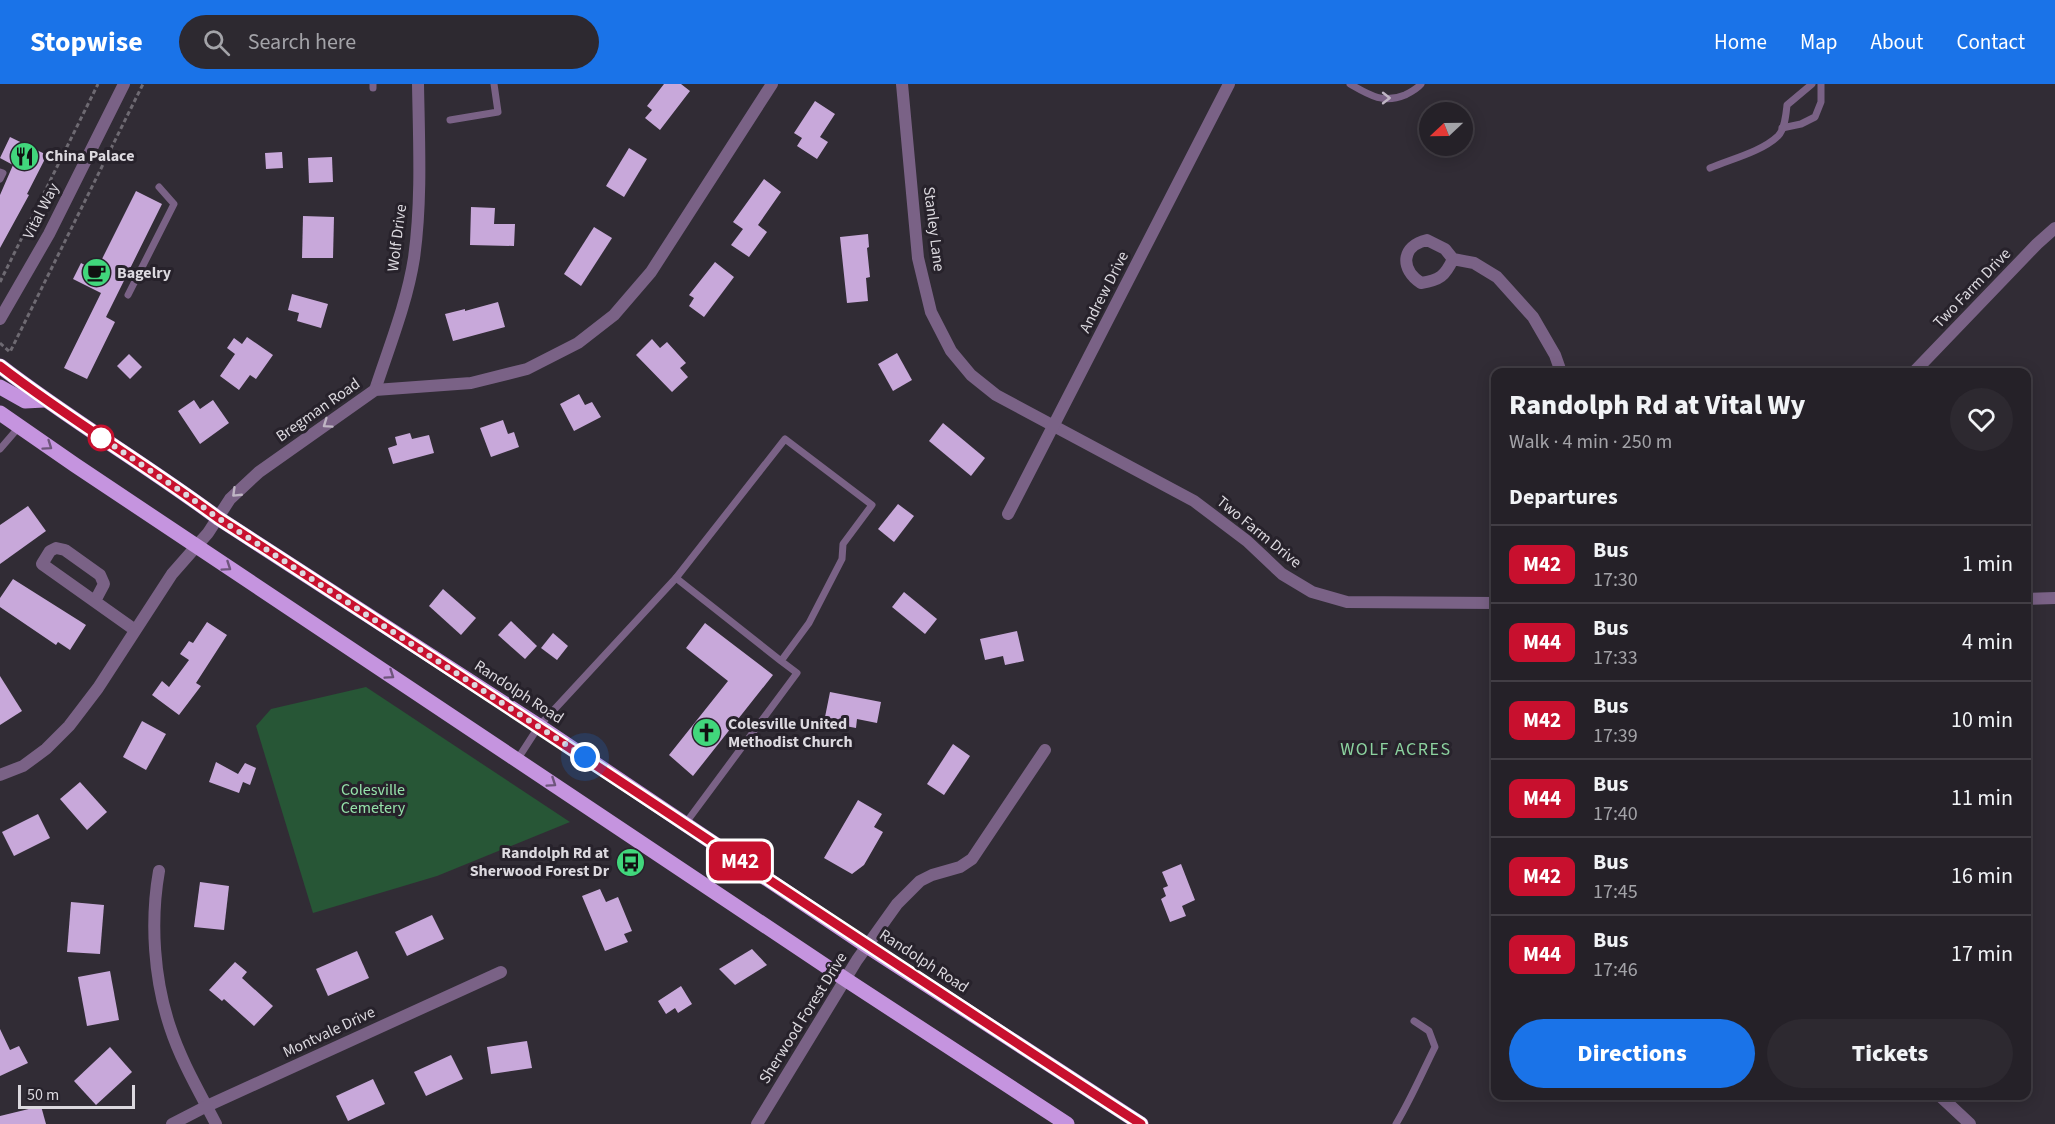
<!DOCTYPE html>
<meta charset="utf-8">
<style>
:root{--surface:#252128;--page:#2d2930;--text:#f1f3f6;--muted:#a3a3a8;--line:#423e45;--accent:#1a73e8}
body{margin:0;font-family:"Source Sans 3",sans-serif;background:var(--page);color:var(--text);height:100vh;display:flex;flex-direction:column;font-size:22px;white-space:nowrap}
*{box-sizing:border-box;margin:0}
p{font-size:20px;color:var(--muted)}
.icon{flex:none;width:33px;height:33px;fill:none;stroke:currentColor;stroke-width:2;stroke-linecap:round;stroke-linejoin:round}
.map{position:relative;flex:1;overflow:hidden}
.drawer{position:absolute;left:1491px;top:284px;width:540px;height:732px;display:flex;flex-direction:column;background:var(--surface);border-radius:12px;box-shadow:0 3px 15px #0003,0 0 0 2px var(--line)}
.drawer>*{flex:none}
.badge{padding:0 12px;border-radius:9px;font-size:21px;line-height:39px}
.needle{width:39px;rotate:248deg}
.fabs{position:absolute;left:1419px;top:18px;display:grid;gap:12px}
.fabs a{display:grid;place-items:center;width:54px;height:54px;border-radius:50%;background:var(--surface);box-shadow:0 3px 15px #0003,0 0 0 2px var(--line);font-size:30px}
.scale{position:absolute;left:18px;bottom:15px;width:117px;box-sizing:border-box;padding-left:6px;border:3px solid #dcd9df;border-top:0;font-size:16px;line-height:21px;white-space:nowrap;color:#dcd9df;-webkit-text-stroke:4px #27222b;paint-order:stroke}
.you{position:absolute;width:30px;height:30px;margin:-15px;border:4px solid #fff;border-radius:50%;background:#1a73e8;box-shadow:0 0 0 9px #1a73e833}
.map>.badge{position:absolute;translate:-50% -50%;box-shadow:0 0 0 3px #fff}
h2{padding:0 18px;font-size:22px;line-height:54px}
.round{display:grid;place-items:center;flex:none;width:63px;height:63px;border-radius:32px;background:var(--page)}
.overview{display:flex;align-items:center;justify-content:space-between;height:102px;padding:0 18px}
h1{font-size:28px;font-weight:800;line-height:45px}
.action{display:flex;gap:12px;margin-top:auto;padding:12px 18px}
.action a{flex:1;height:69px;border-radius:36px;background:var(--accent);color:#fff;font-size:24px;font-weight:800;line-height:69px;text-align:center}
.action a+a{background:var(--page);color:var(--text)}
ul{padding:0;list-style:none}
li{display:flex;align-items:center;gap:18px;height:78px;padding:0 18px;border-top:2px solid var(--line)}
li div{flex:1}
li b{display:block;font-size:22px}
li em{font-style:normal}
li .badge{min-width:66px;font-weight:700;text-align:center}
header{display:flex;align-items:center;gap:36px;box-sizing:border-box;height:84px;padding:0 30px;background:var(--accent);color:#fff}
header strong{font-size:28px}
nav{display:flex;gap:33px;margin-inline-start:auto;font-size:21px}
.search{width:420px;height:54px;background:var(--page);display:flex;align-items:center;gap:15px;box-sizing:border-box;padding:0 21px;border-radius:33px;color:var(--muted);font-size:22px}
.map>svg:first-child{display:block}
.green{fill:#275636}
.building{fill:#c8a8da}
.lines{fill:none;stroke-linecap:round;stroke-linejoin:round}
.path{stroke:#6e6a72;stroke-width:3;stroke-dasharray:4.5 3;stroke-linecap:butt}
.service{stroke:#7a6286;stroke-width:7}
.minor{stroke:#7a6286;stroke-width:12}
.primary{stroke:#c594df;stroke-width:15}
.oneway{stroke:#bfb5c4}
.oneway2{stroke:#6e557c}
.line-casing{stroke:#fff;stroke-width:14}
.line{stroke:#c8102e;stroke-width:9}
.walk{stroke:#dcd9df;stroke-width:6;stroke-dasharray:0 10.8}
.stop-dot{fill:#fff;stroke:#c8102e;stroke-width:3}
.labels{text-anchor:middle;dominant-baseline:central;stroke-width:6;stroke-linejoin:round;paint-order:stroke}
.poi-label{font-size:16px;font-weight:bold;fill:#dcd9df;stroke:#27222b;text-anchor:start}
.street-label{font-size:16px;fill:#dcd9df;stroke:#27222b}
.park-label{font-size:16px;fill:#95e2aa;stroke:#27222b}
.neighbourhood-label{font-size:18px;letter-spacing:1.5px;fill:#8cd29f;stroke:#27222b}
</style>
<header>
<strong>Stopwise</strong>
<div class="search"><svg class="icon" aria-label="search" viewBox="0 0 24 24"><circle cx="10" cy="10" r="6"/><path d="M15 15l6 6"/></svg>Search here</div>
<nav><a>Home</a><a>Map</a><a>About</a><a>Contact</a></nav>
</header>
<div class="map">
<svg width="2055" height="1040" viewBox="0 0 2055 1040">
<rect width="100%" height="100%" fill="#312c35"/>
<!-- green -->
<path class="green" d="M366 603 570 738 437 792 313 829 256 642 271 625Z"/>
<!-- building -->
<g class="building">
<path d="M664 0H681L690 7 660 46 645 34 652 26 647 22Z"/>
<path d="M815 17 835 30 820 53 828 58 817 75 797 62 802 54 794 49Z"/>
<path d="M10 53 47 71 27 110 29 111 0 164V111L13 81 0 74Z"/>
<path d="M629 64 647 75 624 113 606 102Z"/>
<path d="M282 68 283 84 266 85 265 69Z"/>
<path d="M332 73 333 98 309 99 308 74Z"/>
<path d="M764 95 781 108 758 141 767 148 749 173 731 161 743 145 733 138Z"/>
<path d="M136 107 162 120 106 233 115 238 87 295 64 284 101 209 73 195 81 179 96 187Z"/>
<path d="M471 123 495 124 494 140H515L514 162 470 161Z"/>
<path d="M303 132 334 133 333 174H302Z"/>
<path d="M594 143 612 154 581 202 564 190Z"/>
<path d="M868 150 869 163 867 164 870 193 866 194 868 217 847 219 840 153Z"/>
<path d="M715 178 734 193 704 233 689 222 694 214 689 211Z"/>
<path d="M292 210 328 220 321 244 297 237 299 229 288 226Z"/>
<path d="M498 218 505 243 453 257 445 230 465 225V227Z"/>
<path d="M247 253 273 271 256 295 250 291 239 306 220 292 235 270 227 264 234 254 242 260Z"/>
<path d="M652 255 660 264 667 258 686 279 680 284 688 293 672 308 636 271Z"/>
<path d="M897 269 912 296 893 307 878 280Z"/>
<path d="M129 270 142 283 130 295 117 282Z"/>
<path d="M579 310 585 321 592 318 601 333 574 347 560 320Z"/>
<path d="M194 316 200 325 213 316 229 339 200 360 178 327Z"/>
<path d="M503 336 508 350 514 348 519 363 491 373 480 344Z"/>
<path d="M943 339 985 374 971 392 929 357Z"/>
<path d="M410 349 412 355 429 351 434 369 393 380 388 364 397 361 395 353Z"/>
<path d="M898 420 914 432 894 458 878 445Z"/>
<path d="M28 422 46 447 0 480V441Z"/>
<path d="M13 495 86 541 70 566 58 558 56 561 0 523V514Z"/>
<path d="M443 505 476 534 461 551 429 522Z"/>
<path d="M904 508 937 535 925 550 892 523Z"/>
<path d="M511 537 537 562 525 575 498 551Z"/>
<path d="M207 538 227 551 196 599 201 602 179 631 152 611 162 597 169 603 189 576 180 570 189 557 193 559Z"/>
<path d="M705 539 773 591 693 692 669 671 728 597 686 564Z"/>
<path d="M1017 547 1024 577 1005 581 1003 572 985 576 980 555Z"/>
<path d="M553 549 568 562 557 576 541 564Z"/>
<path d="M0 592 22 627 0 641Z"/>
<path d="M830 608 881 618 877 639 857 635 856 644 824 638Z"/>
<path d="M142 637 166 650 146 686 123 673Z"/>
<path d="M953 660 970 672 944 711 927 700Z"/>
<path d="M216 678 238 690 245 679 256 684 250 701 243 698 239 709 209 698Z"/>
<path d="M80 698 107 728 87 746 60 715Z"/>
<path d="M858 716 882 730 874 743 883 748 864 781 852 790 824 774Z"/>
<path d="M38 730 50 754 14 772 2 748Z"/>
<path d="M1181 780 1195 816 1182 822 1186 832 1170 838 1161 815 1166 812 1163 804 1168 802 1162 788Z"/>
<path d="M200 798 229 802 224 846 194 843Z"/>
<path d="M600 805 606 818 618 813 632 847 624 850 628 858 605 867 582 812Z"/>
<path d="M71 818 104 821 100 870 67 868Z"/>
<path d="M432 831 444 855 407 872 395 848Z"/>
<path d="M752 865 767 881 735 901 719 885Z"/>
<path d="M357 867 369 894 328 912 316 885Z"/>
<path d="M235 878 247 888 242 894 273 922 254 942 224 915 222 917 209 906Z"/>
<path d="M110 887 119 936 87 942 78 893Z"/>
<path d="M681 902 692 920 678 929 675 924 666 930 658 917Z"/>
<path d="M0 945 10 966 19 962 28 979 0 992Z"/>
<path d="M527 957 532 984 491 990 487 963Z"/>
<path d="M110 963 132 988 96 1021 74 997Z"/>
<path d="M451 971 463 995 426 1012 414 988Z"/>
<path d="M373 995 385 1020 348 1037 336 1012Z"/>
<path d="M41 1022 46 1040H0V1032Z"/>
</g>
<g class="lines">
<!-- path -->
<g class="path">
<path d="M0 198 98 0"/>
<path d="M0 259 10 268 143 0"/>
</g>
<!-- service -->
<g class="service">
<path d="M1350 0C1369 11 1383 20 1405 11 1411 8 1417 5 1421 0"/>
<path d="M373 4V0"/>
<path d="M450 36 498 28 494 0"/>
<path d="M1782 44 1801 40 1815 33 1821 18V0"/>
<path d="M1710 84C1731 75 1761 68 1778 52 1785 45 1786 30 1787 21L1812 0"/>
<path d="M0 88 3 89 0 95"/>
<path d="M128 211 174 120 159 103"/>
<path d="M0 365 19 343"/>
<path d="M517 676 539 642 676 494"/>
<path d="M685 740 797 589 781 577 676 494 785 355 872 421 843 460 842 475 809 539 781 577"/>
<path d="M1396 1040C1411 1015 1422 989 1435 963L1429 947 1414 937"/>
</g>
<!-- minor -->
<g class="minor">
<path d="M902 0 918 174 931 228 951 267 971 291 996 311 1194 417 1247 457 1282 490 1312 508 1347 518 1496 519"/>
<path d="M1453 175C1445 192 1440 196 1421 199 1400 185 1401 162 1427 156L1445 165 1453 175 1474 179 1497 193 1533 233 1555 271 1561 288"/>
<path d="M0 235 49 150 124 0"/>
<path d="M1914 288 2037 160 2055 144"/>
<path d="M375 306C389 263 407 219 414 174 422 117 419 58 418 0"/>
<path d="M1008 430 1229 0"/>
<path d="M2026 515 2055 514"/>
<path d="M95 517 104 500 100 491 65 466 56 464 50 467 42 480 135 546"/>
<path d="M0 691 23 682 46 665 69 642 98 604 172 490 208 449 230 415 259 388 375 306 471 299 527 285 578 259 614 231 651 188 772 0"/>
<path d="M159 787C150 838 154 895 170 943 181 977 200 1009 216 1040"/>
<path d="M1939 1011 1970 1040"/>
<path d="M172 1040 207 1022 501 888"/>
<path d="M757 1040 857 876 897 820 920 797 932 791 960 783 972 775 1045 666"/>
</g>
<!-- primary -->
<g class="primary">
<path d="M0 282C70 336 147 381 218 434L539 642 867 862 1141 1040"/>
<path d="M0 303 25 317 44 316"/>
<path d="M0 329 75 381 845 895 1067 1040"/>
</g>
</g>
<!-- one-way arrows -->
<defs><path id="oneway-chevron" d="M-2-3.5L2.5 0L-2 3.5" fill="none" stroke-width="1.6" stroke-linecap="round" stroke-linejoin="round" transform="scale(1.5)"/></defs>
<g class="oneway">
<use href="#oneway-chevron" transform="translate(1386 14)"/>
<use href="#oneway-chevron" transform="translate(327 340) rotate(145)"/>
<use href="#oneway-chevron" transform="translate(236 409) rotate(136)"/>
</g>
<g class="oneway2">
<use href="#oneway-chevron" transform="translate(48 362) rotate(35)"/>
<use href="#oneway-chevron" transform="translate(227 483) rotate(34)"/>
<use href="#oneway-chevron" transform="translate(390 591) rotate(34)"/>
<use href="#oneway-chevron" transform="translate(552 699) rotate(34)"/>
</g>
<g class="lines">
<defs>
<path id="line" d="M0 282C70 336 147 381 218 434 527 633 832 840 1141 1040"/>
</defs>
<!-- line casing -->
<use href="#line" class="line-casing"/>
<!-- line -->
<use href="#line" class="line"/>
<!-- walk -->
<path class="walk" d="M101 354 99 352 188 412 218 434 585 673"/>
</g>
<!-- icons -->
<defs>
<symbol id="restaurant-disc" viewBox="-11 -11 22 22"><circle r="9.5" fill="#41d77c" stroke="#27222b"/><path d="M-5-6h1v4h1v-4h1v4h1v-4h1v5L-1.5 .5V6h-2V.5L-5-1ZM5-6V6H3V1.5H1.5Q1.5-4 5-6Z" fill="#111"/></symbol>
<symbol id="cafe-disc" viewBox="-11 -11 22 22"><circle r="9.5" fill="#41d77c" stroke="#27222b"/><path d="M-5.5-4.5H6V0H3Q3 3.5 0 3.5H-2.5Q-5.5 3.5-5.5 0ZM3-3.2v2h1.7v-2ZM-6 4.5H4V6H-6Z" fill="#111"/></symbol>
<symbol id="church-disc" viewBox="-11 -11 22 22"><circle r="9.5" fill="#41d77c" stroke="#27222b"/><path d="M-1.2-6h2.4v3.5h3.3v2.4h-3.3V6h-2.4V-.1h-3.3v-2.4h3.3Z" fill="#111"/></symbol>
<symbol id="bus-disc" viewBox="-11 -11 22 22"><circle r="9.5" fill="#41d77c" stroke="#27222b"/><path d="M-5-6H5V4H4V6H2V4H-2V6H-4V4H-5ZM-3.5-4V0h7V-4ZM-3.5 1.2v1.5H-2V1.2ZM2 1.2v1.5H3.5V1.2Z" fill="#111"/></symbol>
</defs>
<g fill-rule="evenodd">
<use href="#restaurant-disc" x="8" y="56" width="33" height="33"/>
<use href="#cafe-disc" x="80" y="172" width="33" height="33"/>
<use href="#church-disc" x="690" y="632" width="33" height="33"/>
<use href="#bus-disc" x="614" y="762" width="33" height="33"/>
</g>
<!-- markers -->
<circle class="stop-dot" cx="101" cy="354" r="12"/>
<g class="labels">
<!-- poi labels -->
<g class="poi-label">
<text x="45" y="72">China Palace</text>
<text x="117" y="189">Bagelry</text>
<text x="728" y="640">Colesville United<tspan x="728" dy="18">Methodist Church</tspan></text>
<text x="609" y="769" text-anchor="end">Randolph Rd at<tspan x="609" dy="18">Sherwood Forest Dr</tspan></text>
</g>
<!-- street labels -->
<g class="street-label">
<text transform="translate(41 127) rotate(-63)">Vital Way</text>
<text transform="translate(934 145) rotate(83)">Stanley Lane</text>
<text transform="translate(397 154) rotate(-83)">Wolf Drive</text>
<text transform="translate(1972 204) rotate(-46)">Two Farm Drive</text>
<text transform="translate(1104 208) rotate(-63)">Andrew Drive</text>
<text transform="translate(318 326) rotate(-35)">Bregman Road</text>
<text transform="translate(1259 448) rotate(39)">Two Farm Drive</text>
<text transform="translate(519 608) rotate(33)">Randolph Road</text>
<text transform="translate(924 877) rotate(33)">Randolph Road</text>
<text transform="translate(803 934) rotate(-58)">Sherwood Forest Drive</text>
<text transform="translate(329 948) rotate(-25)">Montvale Drive</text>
</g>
<!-- park labels -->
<g class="park-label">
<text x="373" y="706">Colesville<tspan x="373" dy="18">Cemetery</tspan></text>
</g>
<!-- neighbourhood labels -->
<g class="neighbourhood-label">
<text x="1396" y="665">WOLF ACRES</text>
</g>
</g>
</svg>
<div class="fabs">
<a><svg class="needle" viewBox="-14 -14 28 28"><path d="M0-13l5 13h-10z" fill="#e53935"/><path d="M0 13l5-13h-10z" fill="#a3a3a8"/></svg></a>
</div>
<div class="scale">50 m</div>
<div class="you" style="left:585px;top:673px"></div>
<b class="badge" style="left:740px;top:777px;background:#c8102e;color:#fff">M42</b>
<section class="drawer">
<div class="overview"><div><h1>Randolph Rd at Vital Wy</h1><p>Walk · 4 min · 250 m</p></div><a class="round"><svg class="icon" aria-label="heart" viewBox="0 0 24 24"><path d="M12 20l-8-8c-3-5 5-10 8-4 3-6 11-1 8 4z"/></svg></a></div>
<h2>Departures</h2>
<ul>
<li><span class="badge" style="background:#c8102e;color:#fff">M42</span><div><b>Bus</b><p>17:30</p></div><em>1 min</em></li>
<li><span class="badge" style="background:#c8102e;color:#fff">M44</span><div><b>Bus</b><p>17:33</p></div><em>4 min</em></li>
<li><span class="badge" style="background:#c8102e;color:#fff">M42</span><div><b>Bus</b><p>17:39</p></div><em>10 min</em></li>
<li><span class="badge" style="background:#c8102e;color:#fff">M44</span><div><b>Bus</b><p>17:40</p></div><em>11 min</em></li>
<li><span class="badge" style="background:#c8102e;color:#fff">M42</span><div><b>Bus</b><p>17:45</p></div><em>16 min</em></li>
<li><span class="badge" style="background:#c8102e;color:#fff">M44</span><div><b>Bus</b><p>17:46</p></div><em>17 min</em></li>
</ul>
<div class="action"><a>Directions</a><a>Tickets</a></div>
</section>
</div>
